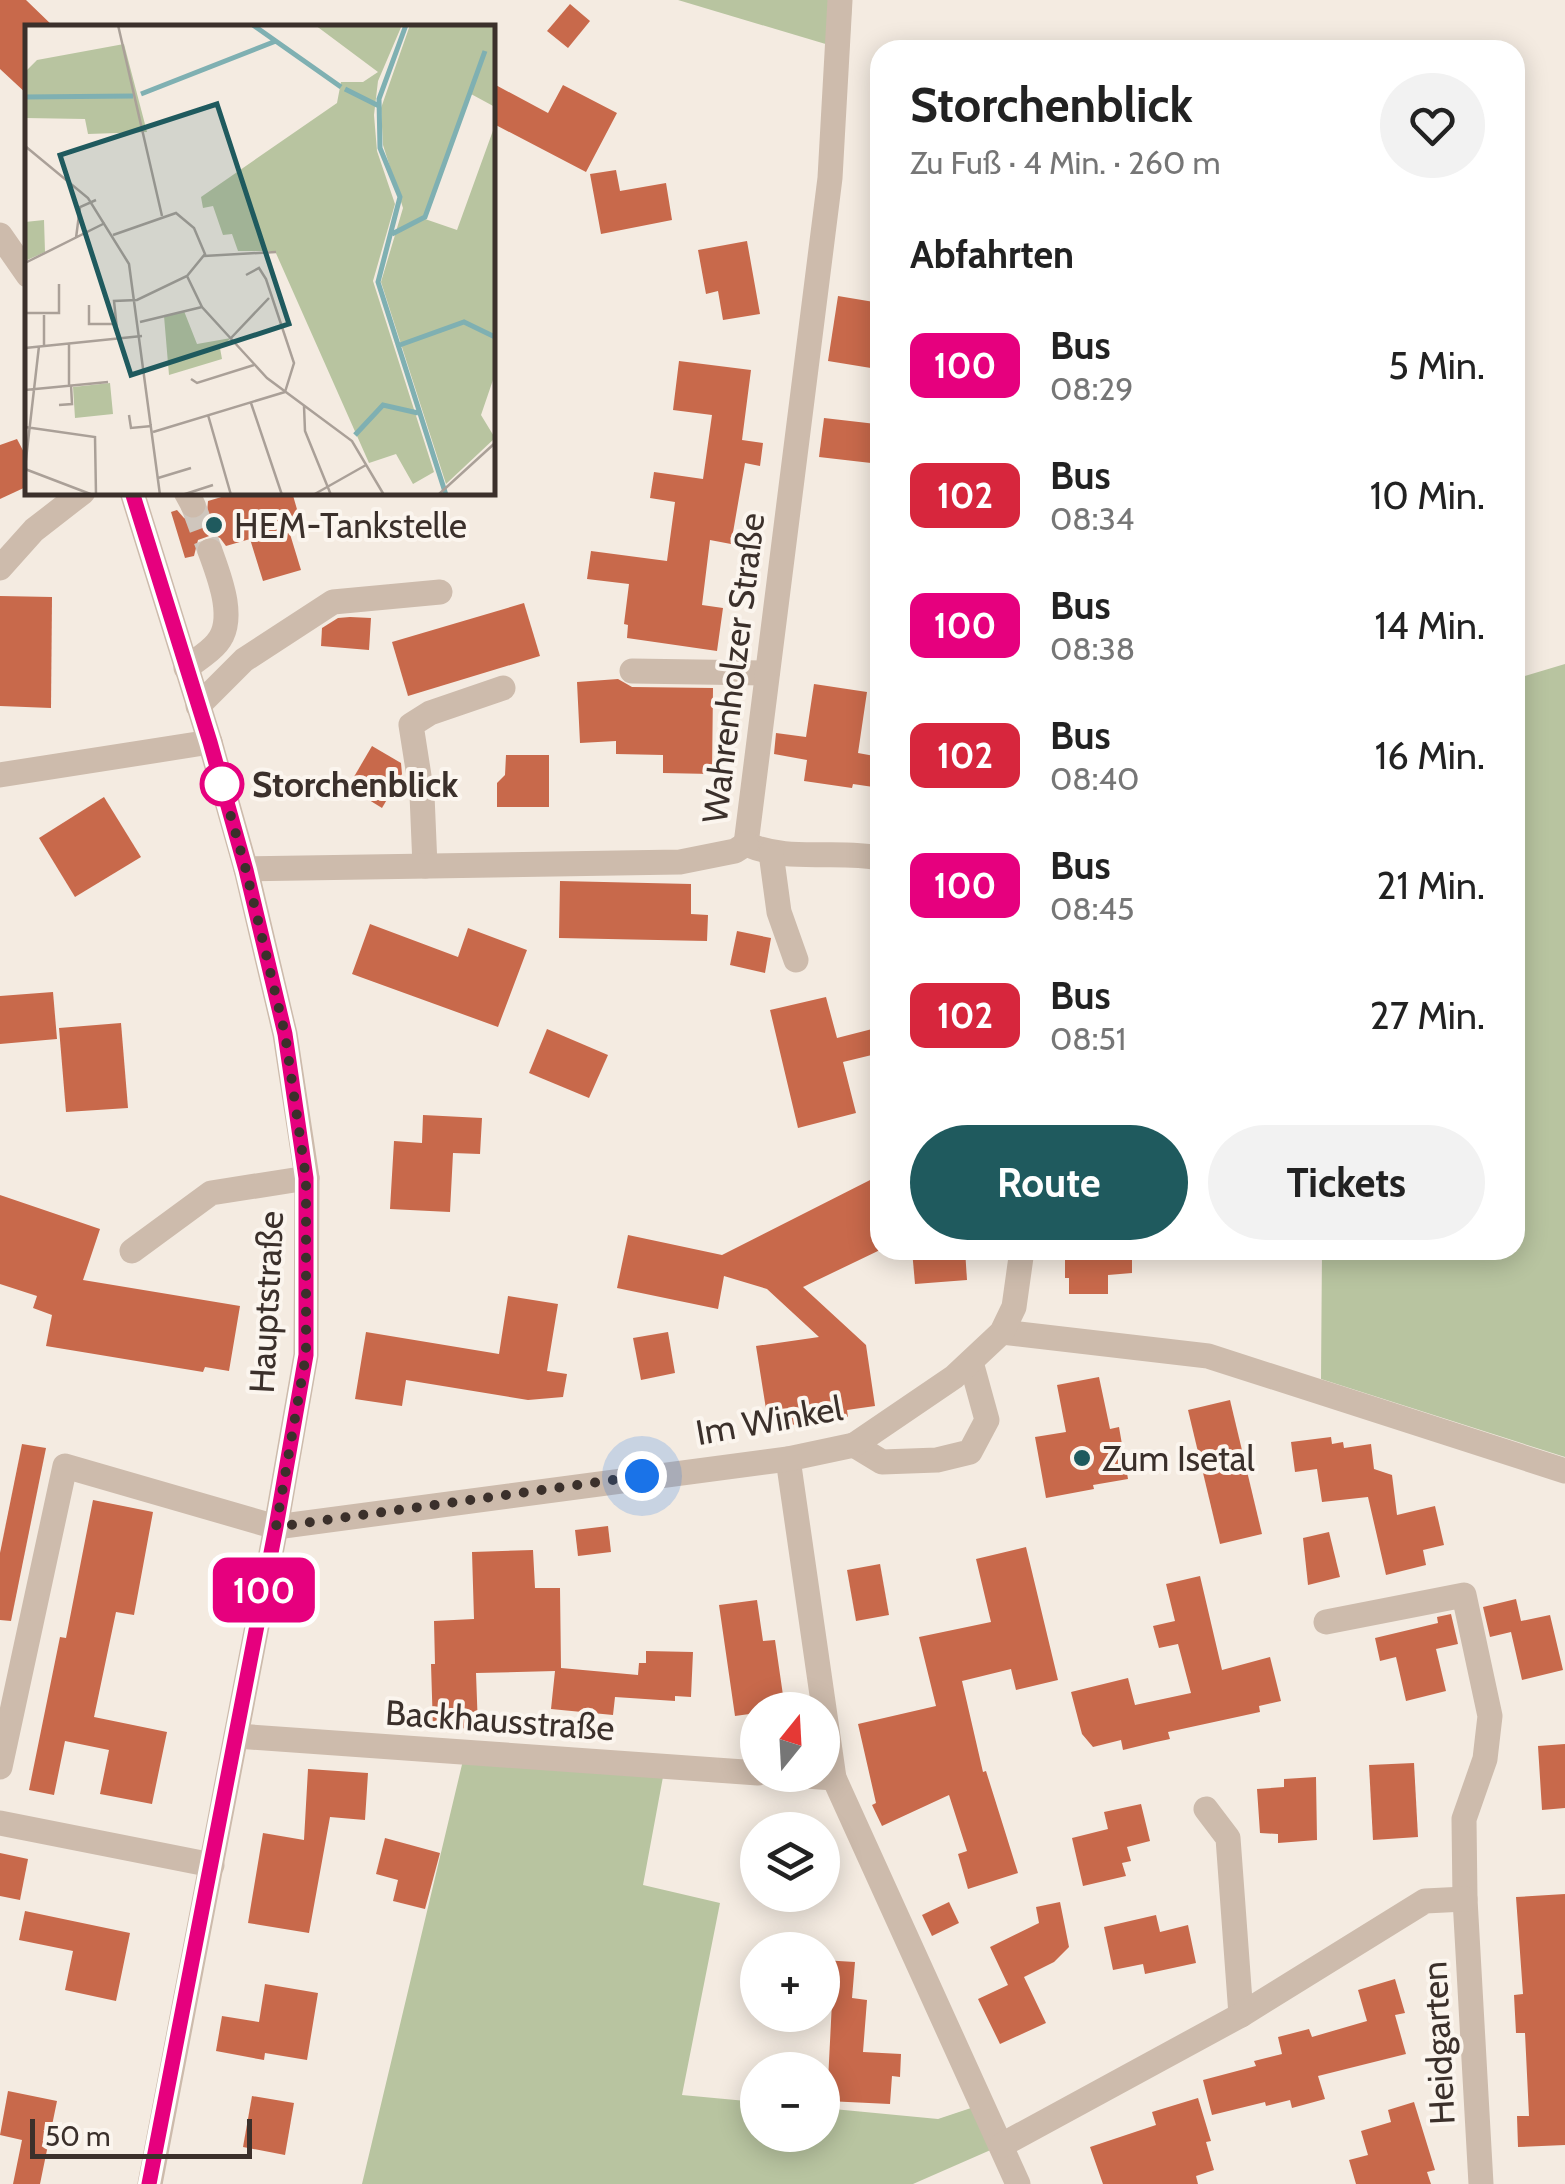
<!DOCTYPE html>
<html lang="de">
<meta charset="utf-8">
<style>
:root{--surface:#fff;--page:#f2f2f2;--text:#222;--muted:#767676;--accent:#1f5a5e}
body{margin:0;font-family:Cabin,sans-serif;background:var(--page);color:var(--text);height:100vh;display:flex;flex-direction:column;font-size:38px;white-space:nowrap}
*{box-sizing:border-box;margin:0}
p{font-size:32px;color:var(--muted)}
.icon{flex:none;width:55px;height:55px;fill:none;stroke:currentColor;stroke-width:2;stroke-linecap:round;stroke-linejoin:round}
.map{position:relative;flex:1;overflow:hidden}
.details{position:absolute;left:870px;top:40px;width:655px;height:1220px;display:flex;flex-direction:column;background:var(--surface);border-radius:30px;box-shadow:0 5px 25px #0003}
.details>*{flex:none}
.badge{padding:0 20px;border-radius:15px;font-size:35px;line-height:65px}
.needle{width:65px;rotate:18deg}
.tools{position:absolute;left:740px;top:1692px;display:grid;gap:20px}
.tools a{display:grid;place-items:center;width:100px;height:100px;border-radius:50%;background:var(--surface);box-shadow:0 5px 25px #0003;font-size:50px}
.scale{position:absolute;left:30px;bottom:25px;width:222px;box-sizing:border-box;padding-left:10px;border:5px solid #3b302b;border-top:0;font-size:28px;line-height:35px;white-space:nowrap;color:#3b302b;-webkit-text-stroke:8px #fbf5ee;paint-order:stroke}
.you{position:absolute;width:50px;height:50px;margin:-25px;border:8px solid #fff;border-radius:50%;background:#1a73e8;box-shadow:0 0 0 15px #1a73e833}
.map>.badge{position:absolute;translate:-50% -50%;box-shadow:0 0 0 5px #fff}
h2{padding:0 40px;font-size:38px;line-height:90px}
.round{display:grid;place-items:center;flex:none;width:105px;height:105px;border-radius:52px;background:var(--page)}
.head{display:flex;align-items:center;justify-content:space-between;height:170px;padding:0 40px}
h1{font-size:48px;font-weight:800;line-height:75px}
.action{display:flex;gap:20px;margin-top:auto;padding:20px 40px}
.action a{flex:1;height:115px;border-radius:60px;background:var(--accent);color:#fff;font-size:40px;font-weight:800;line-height:115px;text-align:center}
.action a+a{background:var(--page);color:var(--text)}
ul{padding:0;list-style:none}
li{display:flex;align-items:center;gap:30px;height:130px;padding:0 40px}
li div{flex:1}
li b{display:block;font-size:38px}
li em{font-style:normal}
li .badge{min-width:110px;font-weight:700;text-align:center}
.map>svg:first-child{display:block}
.green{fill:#b8c4a0}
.building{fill:#c8694b}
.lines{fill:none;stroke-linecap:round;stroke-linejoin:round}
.minor-tunnel{stroke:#cfc6bd;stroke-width:25;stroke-dasharray:25 12;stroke-linecap:butt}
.minor{stroke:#cdbbac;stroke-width:25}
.line-casing{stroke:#fff;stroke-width:22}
.line{stroke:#e6007e;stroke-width:15}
.walk{stroke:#3b302b;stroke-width:10;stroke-dasharray:0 18}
.poi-dot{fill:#1f5a5e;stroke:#fbf5ee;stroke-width:4}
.stop-dot{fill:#fff;stroke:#e6007e;stroke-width:5}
.labels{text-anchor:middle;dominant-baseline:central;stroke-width:8;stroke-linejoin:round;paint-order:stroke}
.poi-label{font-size:35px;fill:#3b302b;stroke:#fbf5ee;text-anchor:start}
.street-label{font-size:35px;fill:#3b302b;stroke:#fbf5ee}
.stop-label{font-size:35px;font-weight:bold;fill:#3b302b;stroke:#fbf5ee;text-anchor:start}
.inset-river{fill:none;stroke:#7fb0b2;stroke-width:5}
.inset-road{fill:none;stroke:#aaa098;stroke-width:2.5}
.view{fill:#1f5a5e;fill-opacity:0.15;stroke:#1f5a5e;stroke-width:5}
.inset-edge{fill:none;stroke:#3b302b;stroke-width:5}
</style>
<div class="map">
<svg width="1565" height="2184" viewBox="0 0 1565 2184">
<rect width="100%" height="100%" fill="#f4ebe1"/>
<!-- green -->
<g class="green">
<path d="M678 0H852L849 51Z"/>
<path d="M1565 664V1457L1321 1379 1322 1250H1515V679Z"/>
<path d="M465 1752 665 1766 643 1885 720 1903 682 2095 757 2102 758 2135H822L823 2108 938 2119 983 2104 1002 2145 913 2184H362Z"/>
</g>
<!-- building -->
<g class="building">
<path d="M0 0H26L55 28H28V95L0 69Z"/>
<path d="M570 4 590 21 568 48 547 31Z"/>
<path d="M492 83 548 113 563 85 617 113 586 172 492 123Z"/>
<path d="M616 170 620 191 666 183 672 220 601 234 590 174Z"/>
<path d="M747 241 760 314 723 320 718 291 706 294 698 250Z"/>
<path d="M838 296 880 303 877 369 828 361Z"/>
<path d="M679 361 751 370 742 440 763 443 760 466 745 463 731 544 710 540 702 605 723 608 717 651 627 638 628 625 624 624 629 584 587 579 591 551 667 561 675 502 650 498 654 472 703 479 712 415 673 410Z"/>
<path d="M824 418 876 424 871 463 819 457Z"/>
<path d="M17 439 28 460V486L0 499V445Z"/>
<path d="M238 492H292L303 530 290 534 301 570 263 581 250 539 226 546 220 538 212 535 198 540 194 556 185 558 171 512 177 510 184 518 192 521 200 520 207 513 208 501Z"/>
<path d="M0 596 52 597 51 708 0 706Z"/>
<path d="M524 603 540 656 408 696 392 642Z"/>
<path d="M350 617 371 618 369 650 321 646 322 628 338 618Z"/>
<path d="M618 679 632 687 713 688 712 774 663 773V755L616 754V741L580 743 577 682Z"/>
<path d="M814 684 867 692 858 753 880 757V788L853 784 852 788 804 781 807 760 774 754 776 733 806 737Z"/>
<path d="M372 746 401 763 402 774 382 808 348 787Z"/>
<path d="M506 755H549V807H497V783L505 775Z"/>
<path d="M104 797 141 857 75 897 39 838Z"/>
<path d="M560 881 691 884V914L708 915 707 941 559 938Z"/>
<path d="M370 924 458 957 468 928 527 950 498 1027 352 974Z"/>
<path d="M737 931 771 938 765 973 730 965Z"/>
<path d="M53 992 57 1039 0 1044V996Z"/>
<path d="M826 997 837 1038 880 1027V1053L843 1062 856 1113 798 1128 770 1010Z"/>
<path d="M121 1023 128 1108 66 1112 59 1028Z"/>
<path d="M547 1029 608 1055 589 1098 529 1073Z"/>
<path d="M423 1115 482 1118 480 1154 453 1153 450 1212 390 1209 394 1141 422 1143Z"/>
<path d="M880 1175V1250L803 1287 866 1345 875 1406 847 1410 848 1417 769 1428 756 1346 819 1337 767 1289 724 1276 718 1309 617 1288 628 1235 722 1255Z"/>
<path d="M0 1195 100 1229 83 1280 240 1306 229 1371 205 1367 203 1372 46 1346 52 1315 33 1308 37 1296 0 1284Z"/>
<path d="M912 1250H965L967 1280 915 1284Z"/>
<path d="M1068 1250H1108V1256L1132 1257V1273L1108 1275V1294H1069V1278H1065V1255H1068Z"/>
<path d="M508 1296 558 1304 547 1371 567 1374 563 1397 528 1400 406 1380 402 1406 355 1399 366 1332 499 1354Z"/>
<path d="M668 1332 675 1373 641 1380 633 1338Z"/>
<path d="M1099 1377 1110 1429 1119 1427 1128 1479 1093 1485 1094 1489 1046 1498 1035 1437 1066 1432 1057 1385Z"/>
<path d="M1230 1400 1262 1534 1220 1544 1188 1410Z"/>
<path d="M1331 1437 1332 1444 1343 1442 1344 1448 1371 1444 1374 1469 1392 1475 1397 1515 1435 1506 1444 1545 1423 1550 1426 1565 1386 1575 1368 1497 1322 1502 1317 1469 1295 1472 1291 1442Z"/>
<path d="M22 1444 46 1448 11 1621 0 1620V1553Z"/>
<path d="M93 1500 153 1512 134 1615 116 1612 94 1717 167 1732 152 1804 100 1794 109 1750 65 1741 54 1795 29 1790 60 1637 66 1638Z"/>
<path d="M608 1526 611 1552 578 1556 575 1530Z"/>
<path d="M1329 1532 1340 1577 1308 1585 1303 1538Z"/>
<path d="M1026 1547 1058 1680 1016 1690 1011 1669 962 1681 983 1772 986 1771 1018 1873 968 1889 958 1854 967 1851 949 1795 882 1826 872 1805 876 1803 858 1724 936 1706 919 1637 991 1622 976 1559Z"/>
<path d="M533 1550 535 1588H560L561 1668 638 1675 639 1663H646V1651L693 1652 691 1697 675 1696V1701L615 1697 613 1715 551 1709 555 1671 476 1673 478 1728 433 1729 431 1664H435L434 1621 474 1619 472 1552Z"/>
<path d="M880 1564 889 1615 856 1621 847 1570Z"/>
<path d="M1200 1576 1222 1670 1270 1657 1281 1701 1259 1706 1260 1712 1168 1732 1170 1739 1156 1742 1123 1750 1121 1740 1093 1747 1082 1734 1071 1692 1128 1678 1135 1705 1191 1693 1178 1644 1159 1648 1153 1626 1175 1621 1166 1584Z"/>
<path d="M1516 1599 1521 1621 1550 1615 1563 1670 1522 1680 1511 1632 1490 1637 1483 1607Z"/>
<path d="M757 1600 763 1641 775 1640 785 1709 735 1716 719 1605Z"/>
<path d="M1451 1614 1458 1644 1436 1649 1446 1691 1406 1701 1396 1657 1380 1661 1375 1638 1438 1623 1437 1617Z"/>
<path d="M1565 1744V1808L1542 1810 1538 1746Z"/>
<path d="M1414 1763 1418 1837 1373 1840 1369 1765Z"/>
<path d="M308 1769 368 1773 365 1820 330 1817 309 1933 248 1923 263 1833 304 1840Z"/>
<path d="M1316 1777 1317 1840 1278 1843V1834L1260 1833 1257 1789 1284 1787V1779Z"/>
<path d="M1141 1804 1150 1841 1127 1847 1131 1861 1122 1863 1126 1876 1083 1886 1072 1838 1108 1829 1104 1812Z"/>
<path d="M385 1838 440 1853 425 1909 393 1901 398 1880 376 1874Z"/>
<path d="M0 1853 28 1859 20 1900 0 1896Z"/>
<path d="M1565 1894V2145L1518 2147 1517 2116H1529L1525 2033H1516L1514 1995 1523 1994 1516 1897Z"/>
<path d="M949 1902 959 1923 932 1936 922 1915Z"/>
<path d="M1060 1902 1069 1947 1054 1962 1024 1977 1046 2023 1000 2044 978 1999 1008 1985 990 1947 1039 1923 1036 1907Z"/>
<path d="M25 1911 130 1933 116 2001 65 1990 73 1951 19 1940Z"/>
<path d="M1156 1915 1160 1932 1188 1925 1196 1963 1145 1974 1143 1964 1113 1970 1104 1927Z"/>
<path d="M822 1960 855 1962 852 1998 867 2000 863 2052 901 2054 900 2077 892 2076 890 2104 827 2101 832 2002H822Z"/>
<path d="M1395 1979 1405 2013 1395 2015 1406 2054 1318 2076 1325 2099 1292 2108 1290 2100 1266 2106 1265 2102 1212 2115 1203 2080 1256 2066 1254 2061 1282 2054 1278 2037 1309 2029 1312 2037 1367 2021 1358 1990Z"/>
<path d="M265 1984 318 1993 307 2060 265 2053 264 2060 216 2051 222 2016 259 2022Z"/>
<path d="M8 2091 57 2101 40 2184H13L22 2140 0 2135Z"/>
<path d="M252 2096 294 2103 285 2155 243 2147Z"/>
<path d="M1198 2098 1211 2141 1206 2142 1214 2170 1196 2176 1198 2184H1103L1090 2147 1156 2125 1152 2112Z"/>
<path d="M1414 2102 1435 2170 1427 2172 1431 2184H1356L1349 2160 1368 2155 1361 2131 1391 2122 1388 2110Z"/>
</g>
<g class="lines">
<!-- minor-tunnel -->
<path class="minor-tunnel" d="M193 505 210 551"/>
<!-- minor -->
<g class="minor">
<path d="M0 235 28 275"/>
<path d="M132 492 210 742 246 869 285 1034 307 1178 306 1355 276 1527 150 2184"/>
<path d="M186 492 193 505"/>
<path d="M0 568 34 530 83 492"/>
<path d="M186 668C196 660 209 653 217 643 237 620 219 576 210 551"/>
<path d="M632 671 767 673"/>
<path d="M198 706 244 660 333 602 440 592"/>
<path d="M0 775 210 742"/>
<path d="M746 844 830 178 840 0"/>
<path d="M746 844C789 863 835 849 880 858"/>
<path d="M771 853 779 912 796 960"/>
<path d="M425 866 422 795 411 725 430 713 503 688"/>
<path d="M246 869 680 862 735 851 746 844"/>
<path d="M132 1251 211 1193 307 1178"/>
<path d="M1002 1332 1208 1356 1565 1471"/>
<path d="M854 1445 882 1462 937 1460 970 1452 987 1420 971 1362"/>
<path d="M788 1459 834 1778 1018 2184"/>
<path d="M1326 1622 1464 1595 1490 1716 1485 1759 1464 1819 1465 1899 1481 2184"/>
<path d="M237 1736 758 1773"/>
<path d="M0 1767 65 1466 276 1527 788 1459 854 1445 954 1377 1002 1332 1014 1307 1022 1250"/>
<path d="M792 1775 834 1778"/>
<path d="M1206 1809 1228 1838 1241 2015"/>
<path d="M0 1823 212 1865"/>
<path d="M1002 2145 1241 2015 1425 1901 1465 1899"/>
</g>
</g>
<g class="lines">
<defs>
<path id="line" d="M132 492 210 742 246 870 285 1034 306 1178V1355L276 1527 149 2184"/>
</defs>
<!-- line casing -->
<use href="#line" class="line-casing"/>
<!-- line -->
<use href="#line" class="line"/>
<!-- walk -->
<path class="walk" d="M222 784 219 774 246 870 285 1034 306 1178V1355L276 1527 642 1476"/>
</g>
<!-- markers -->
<g class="poi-dot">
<circle cx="214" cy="525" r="10"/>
<circle cx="1082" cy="1458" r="10"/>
</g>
<circle class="stop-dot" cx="222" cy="784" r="20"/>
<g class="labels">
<!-- poi labels -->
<g class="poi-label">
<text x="234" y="525">HEM-Tankstelle</text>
<text x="1102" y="1458">Zum Isetal</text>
</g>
<!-- street labels -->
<g class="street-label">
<text transform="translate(733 668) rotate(-83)">Wahrenholzer Straße</text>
<text transform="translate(266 1302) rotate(-87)">Hauptstraße</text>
<text transform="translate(769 1420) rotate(-10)">Im Winkel</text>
<text transform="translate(500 1720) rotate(4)">Backhausstraße</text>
<text transform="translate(1438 2043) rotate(-93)">Heidgarten</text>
</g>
<!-- stop labels -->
<g class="stop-label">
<text x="252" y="784">Storchenblick</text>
</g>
</g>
<!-- overview -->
<g transform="translate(25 25)">
<rect width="470" height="470" fill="#f4ebe1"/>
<path d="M290 0H377L353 56 349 90 352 126 370 179 348 256 409 447 388 459 371 429 344 438 250 226H213L207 209 198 210 188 181 178 183 176 172 312 78 316 57H338L353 47ZM385 0H470V82L446 69 400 194 432 205 470 100V349L456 390 470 413 421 459 356 257 378 183 358 120 356 83ZM99 19 122 107 63 109 60 94 0 93V47L12 35ZM19 195 20 227 0 236V197ZM159 286 172 319 206 313 195 323 197 334 144 350 139 291ZM85 358 88 389 50 393 48 362Z" fill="#b8c4a0"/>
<path class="inset-river" d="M228 0 316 62M381 0 354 74 355 123 375 172 353 257 421 470M320 64 354 81M116 69 251 16M0 72 108 71M367 209 400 192 460 26M372 321 439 297 470 312M330 410 358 380 393 388"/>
<path class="inset-road" d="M93 0 137 191M0 121 63 173 104 239 135 470M88 210 151 188 169 203 180 229 162 251 112 275 89 276 93 314M51 213 55 182 71 175M179 231 251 227M0 238 80 198M221 250 234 243 241 254 269 338 260 367M162 251 177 282 242 353 327 416 359 470M64 280V299H92M0 288H34V259M19 290V321M115 297 177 282M206 313 244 273M44 318V361M0 323 117 311M166 354 172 358 229 340M0 365 83 357M226 378 257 470M34 380 47 379 46 360M279 381 280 406 306 470M104 390 106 403 127 401M183 390 206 470M0 402 70 412 71 470M128 407 260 367M0 443 14 321M0 444 68 470M133 453 166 443M157 470 188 460M288 470 341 440M413 470 470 418"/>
<path class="view" d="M192 79 264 299 106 350 35 130Z"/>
<rect width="470" height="470" class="inset-edge"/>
</g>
</svg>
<div class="tools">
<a><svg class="needle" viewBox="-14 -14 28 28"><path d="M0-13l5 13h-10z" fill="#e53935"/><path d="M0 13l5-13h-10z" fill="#767676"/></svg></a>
<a><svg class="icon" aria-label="layers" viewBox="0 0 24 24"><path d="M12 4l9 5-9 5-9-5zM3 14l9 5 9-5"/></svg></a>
<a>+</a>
<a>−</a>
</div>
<div class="scale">50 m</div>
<div class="you" style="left:642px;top:1476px"></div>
<b class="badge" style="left:264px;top:1590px;background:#e6007e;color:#fff">100</b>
<section class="details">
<div class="head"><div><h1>Storchenblick</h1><p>Zu Fuß · 4 Min. · 260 m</p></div><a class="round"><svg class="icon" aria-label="heart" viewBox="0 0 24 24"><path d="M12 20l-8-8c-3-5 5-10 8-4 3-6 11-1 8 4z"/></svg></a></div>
<h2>Abfahrten</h2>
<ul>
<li><span class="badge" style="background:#e6007e;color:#fff">100</span><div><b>Bus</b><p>08:29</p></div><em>5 Min.</em></li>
<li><span class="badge" style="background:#d7263d;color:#fff">102</span><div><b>Bus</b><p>08:34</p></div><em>10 Min.</em></li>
<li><span class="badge" style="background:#e6007e;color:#fff">100</span><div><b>Bus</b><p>08:38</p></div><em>14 Min.</em></li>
<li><span class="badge" style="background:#d7263d;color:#fff">102</span><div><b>Bus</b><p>08:40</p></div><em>16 Min.</em></li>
<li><span class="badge" style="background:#e6007e;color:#fff">100</span><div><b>Bus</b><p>08:45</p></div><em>21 Min.</em></li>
<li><span class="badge" style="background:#d7263d;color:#fff">102</span><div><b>Bus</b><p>08:51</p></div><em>27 Min.</em></li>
</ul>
<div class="action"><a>Route</a><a>Tickets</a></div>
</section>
</div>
